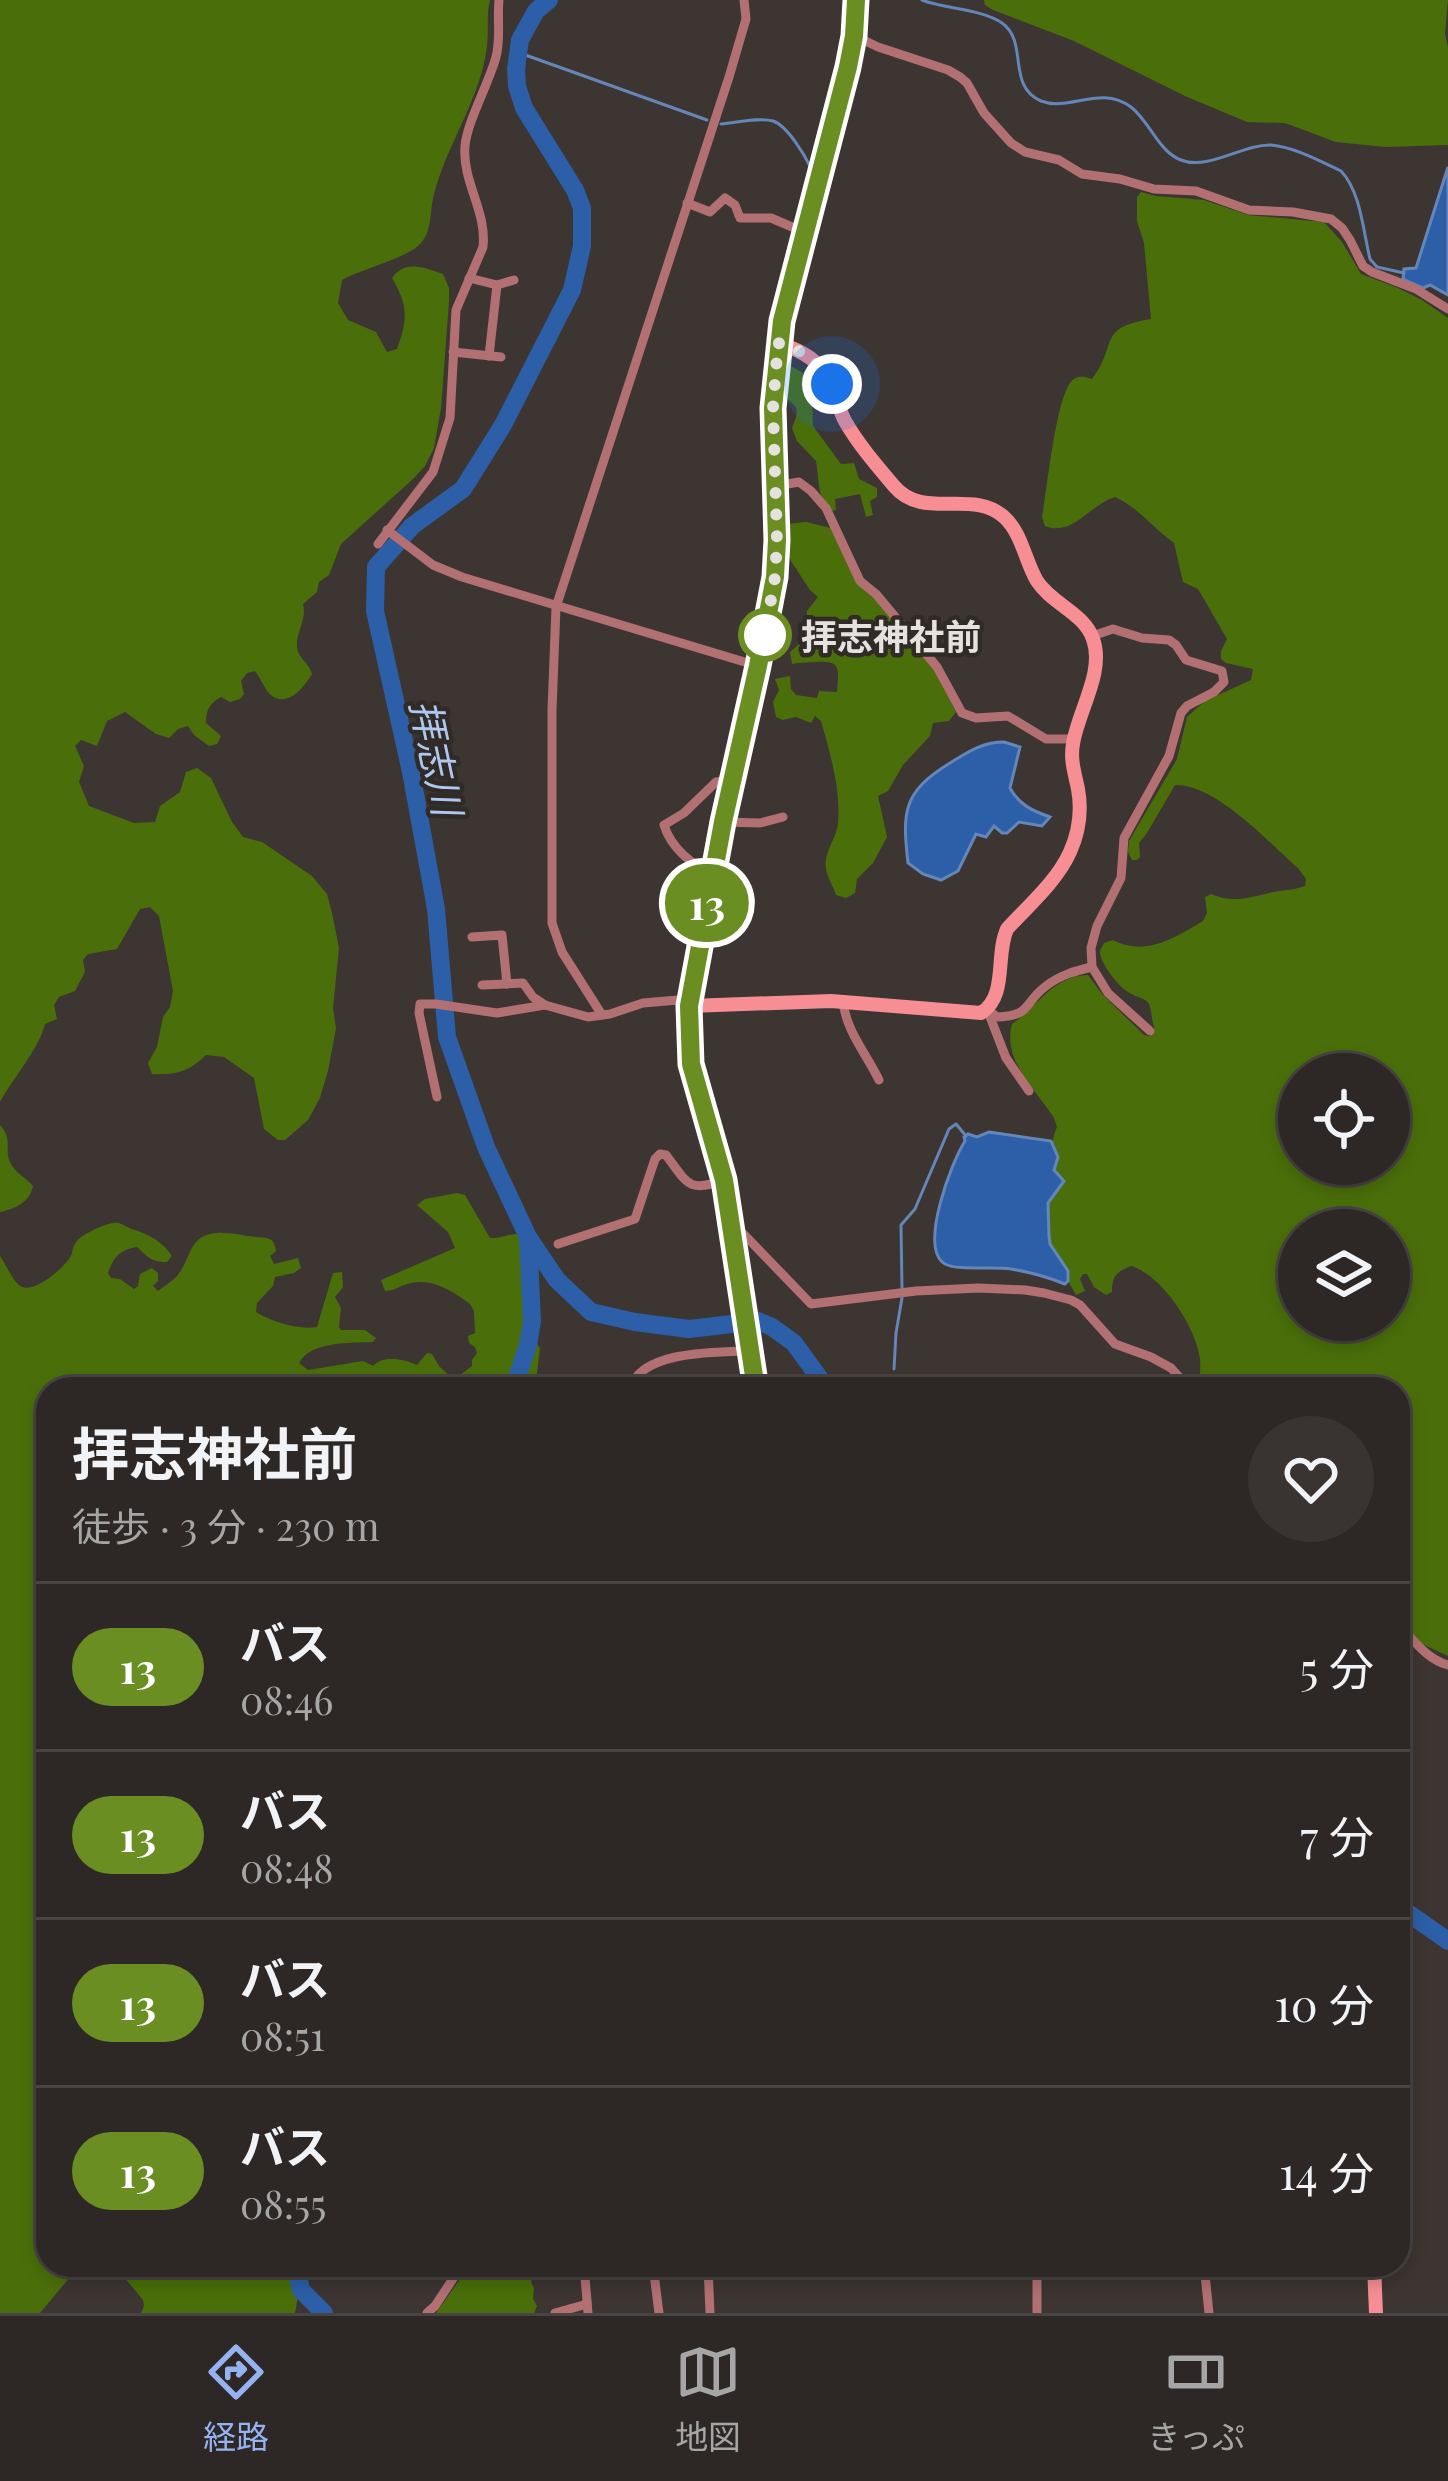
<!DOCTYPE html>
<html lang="ja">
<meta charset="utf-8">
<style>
:root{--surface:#2d2826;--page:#393432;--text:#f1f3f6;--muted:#a7a6a7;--line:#484443;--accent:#95b2f1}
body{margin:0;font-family:"Playfair Display","Noto Sans JP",serif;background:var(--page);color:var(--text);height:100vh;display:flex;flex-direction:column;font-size:45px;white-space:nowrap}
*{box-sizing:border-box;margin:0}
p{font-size:39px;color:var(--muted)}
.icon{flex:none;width:66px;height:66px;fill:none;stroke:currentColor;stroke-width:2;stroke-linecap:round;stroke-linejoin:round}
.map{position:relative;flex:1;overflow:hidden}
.sheet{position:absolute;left:36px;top:1377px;width:1374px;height:900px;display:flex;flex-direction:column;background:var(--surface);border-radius:36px;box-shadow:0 6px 18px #0003,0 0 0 3px var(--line)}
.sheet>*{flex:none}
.badge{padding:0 24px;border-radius:39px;font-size:42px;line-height:78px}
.controls{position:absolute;left:1278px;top:1053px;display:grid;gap:24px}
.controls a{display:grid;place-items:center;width:132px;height:132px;border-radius:50%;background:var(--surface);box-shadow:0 6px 18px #0003,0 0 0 3px var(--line);font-size:60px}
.you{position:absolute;width:60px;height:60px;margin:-30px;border:9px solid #fff;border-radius:50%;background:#1a73e8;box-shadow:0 0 0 18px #1a73e833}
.map>.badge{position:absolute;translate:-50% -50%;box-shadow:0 0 0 6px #fff}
.round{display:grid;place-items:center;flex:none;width:126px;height:126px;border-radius:63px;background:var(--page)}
.summary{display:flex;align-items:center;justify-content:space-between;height:204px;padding:0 36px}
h1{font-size:57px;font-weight:700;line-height:90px}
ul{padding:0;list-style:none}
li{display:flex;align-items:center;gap:36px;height:168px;padding:0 36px;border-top:3px solid var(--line)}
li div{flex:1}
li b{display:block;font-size:45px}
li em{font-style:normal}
li .badge{min-width:132px;font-weight:700;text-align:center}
.tab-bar{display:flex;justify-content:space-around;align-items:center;height:168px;border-top:3px solid var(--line);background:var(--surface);font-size:33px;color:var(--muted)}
.tab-bar a{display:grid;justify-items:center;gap:6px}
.tab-bar .active{color:var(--accent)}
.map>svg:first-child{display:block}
.forest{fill:#4a6f0a;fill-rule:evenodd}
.water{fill:#2c5fa7;stroke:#6486b8;stroke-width:3}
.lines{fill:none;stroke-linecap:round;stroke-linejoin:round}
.stream{stroke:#6486b8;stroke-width:3}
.river{stroke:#2c5fa7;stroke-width:18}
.street{stroke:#b27073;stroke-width:9}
.secondary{stroke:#f78e94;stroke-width:14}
.line-casing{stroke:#fff;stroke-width:27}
.line{stroke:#6b8e23;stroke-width:18}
.walk{stroke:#e5e1df;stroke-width:12;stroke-dasharray:0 21.6}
.stop-dot{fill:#fff;stroke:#6b8e23;stroke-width:6}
.labels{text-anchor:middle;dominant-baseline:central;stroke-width:9;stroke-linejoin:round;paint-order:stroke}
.stop-label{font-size:36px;font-weight:bold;fill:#e5e1df;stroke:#312b28;text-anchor:start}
.water-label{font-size:39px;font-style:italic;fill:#aec9f1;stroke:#312b28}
</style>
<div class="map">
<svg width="1448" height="2313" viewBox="0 0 1448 2313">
<rect width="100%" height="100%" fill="#3c3532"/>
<!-- forest -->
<g class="forest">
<path d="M0 0H490C486 15 489 30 487 46 481 98 447 144 434 194 429 213 433 233 418 246 405 258 362 269 342 280L338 303 348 320 376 332 387 352 397 349C408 319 408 305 392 278 406 259 425 268 443 274L449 288V302L441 408 434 448 425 466 413 479 341 544 329 575 319 582 317 592 303 604C307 621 296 631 297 647 298 659 309 662 312 674 304 687 289 707 272 696 265 691 261 678 255 671L247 673 241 681 244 694 240 699 230 702 221 697C209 704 206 710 206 723L221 736 217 744 209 746 194 735 188 726 178 729 169 738 156 734 125 712 107 721 97 746 81 740 75 746 84 766 79 782 89 806 134 823 155 822 160 806 180 792 186 772 197 768 211 778 232 822 243 837 262 842 312 876 327 894 332 913 339 948 333 1008 336 1028 328 1071 320 1098 308 1120 285 1140H278L264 1129 254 1078 224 1057 206 1055C188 1072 177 1075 152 1074L148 1063 157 1047 163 1017 170 1007 173 991 159 916 150 907 140 909 117 949 88 954 83 960 85 972 75 991 59 997 54 1005 57 1019 45 1024C39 1049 13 1078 0 1102Z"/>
<path d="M984 0H1448L1445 34 1448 47V145L1385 147 1336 142 1285 123 1247 122 1185 96 1074 41 993 10 985 5Z"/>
<path d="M1141 192 1156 196 1204 200 1248 215 1324 222 1342 242 1361 274 1398 288 1422 300 1448 318V1656L1420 1643 1398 1617V1389H1200C1199 1379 1201 1369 1200 1359 1196 1327 1162 1275 1131 1266 1117 1272 1112 1275 1112 1292L1106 1295 1094 1287 1087 1274H1083L1080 1279 1085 1291 1076 1295 1068 1281V1270L1050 1244 1049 1236 1048 1203 1063 1181C1048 1169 1050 1143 1057 1127L1054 1118C1036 1090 1002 1060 1012 1024 1038 1006 1053 976 1088 975L1103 995 1144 1035 1150 1036C1157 1023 1154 1032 1152 1018 1150 995 1144 1002 1128 992 1119 987 1100 963 1100 952 1100 949 1103 946 1104 943L1113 940C1146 957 1174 938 1203 921L1207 913 1205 897 1211 894C1233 904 1251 897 1273 892 1285 890 1294 890 1305 886L1306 879 1298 868C1268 842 1216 784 1175 785L1147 833 1139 843 1140 857 1137 860H1132L1128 852 1129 841 1177 759 1187 717 1205 701 1251 680 1253 669 1226 663 1221 659V651L1227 639 1198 589 1183 582 1174 543C1153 528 1139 508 1115 497 1089 505 1073 537 1045 526L1042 517C1047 493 1056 390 1074 379 1080 375 1086 377 1092 379 1119 343 1096 328 1151 319L1144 243 1137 221V197ZM1299 1074H1389V1164H1299ZM1299 1230H1389V1320H1299Z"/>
<path d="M789 365 803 373 812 399 813 426 841 464 854 463 859 479 877 488V497L870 501 873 515 866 517 860 494 835 499 836 510 832 511 821 495C818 484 818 473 816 461L797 441 792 428C804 400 791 410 783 391 782 388 781 376 781 373Z"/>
<path d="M806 522 831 528 873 596 933 669 956 712 949 721 933 723 930 736 903 765 888 791 878 796 887 837 873 863 857 879 855 893 846 898 836 895C833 886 827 877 826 868 823 853 837 838 838 823 841 789 830 753 821 721L815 716 811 723 796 717 783 720 776 717 773 702 779 690 775 679 790 676 791 689 796 695 817 698 819 691 837 692C839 666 841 660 813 662 806 663 799 662 792 664L790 652 806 638 807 611 818 597 810 590 789 558 787 524Z"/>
<path d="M0 1125C14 1141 3 1148 11 1164 15 1172 27 1179 33 1186 30 1202 15 1209 0 1212Z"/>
<path d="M457 1193 465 1195 490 1238C501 1239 510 1233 520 1234L523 1239 528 1332 540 1348 535 1389H48V2265H80L40 2313H0V1256C6 1264 13 1283 22 1287 36 1292 62 1269 69 1259 75 1250 70 1250 77 1241 81 1235 109 1221 118 1223 124 1224 129 1229 135 1230 150 1235 163 1242 172 1256L167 1262C151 1262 148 1257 137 1247 120 1250 114 1256 108 1273L111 1278 120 1279 134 1289 138 1286 140 1274 152 1268 158 1273V1281L153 1286 158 1291C165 1285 175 1280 180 1272 192 1254 190 1235 217 1233 230 1232 244 1236 256 1237 270 1238 274 1238 276 1251L270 1256 274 1264 298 1258 301 1268 294 1273 275 1277 273 1286 257 1303 256 1312C272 1322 299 1330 317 1327L333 1273 342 1272 343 1287 335 1297 341 1308 339 1327 341 1330H365L376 1338 373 1342C350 1343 311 1341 299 1363L308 1370 363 1361 373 1366C383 1355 404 1359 417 1365L427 1353 432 1354 439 1366 454 1380H458L460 1375 472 1366V1360L477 1353 475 1347 469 1343 468 1336 475 1333 474 1311 470 1304C450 1289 429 1276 404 1285 397 1288 392 1291 385 1291L381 1280 455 1248 448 1232 417 1205 425 1199Z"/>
<path d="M114 2265H308L301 2280 295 2313H125H141L144 2306 143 2300Z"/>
<path d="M470 2265H530L535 2271 531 2282 534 2288 533 2299 537 2306 534 2313H436Z"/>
</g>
<!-- water -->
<g class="water">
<path d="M1448 167V295L1430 285 1423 288 1403 279 1404 269 1416 268Z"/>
<path d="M1004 742 1020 747 1010 788C1019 805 1033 811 1050 817L1042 826 1019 822 1007 833H1002L994 826 986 837 976 834 958 871 941 880 923 874 908 863C902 811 903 792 950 763 968 752 982 742 1004 742Z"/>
<path d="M989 1132 1051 1141 1058 1157 1054 1170 1064 1181 1048 1203 1049 1236 1050 1244 1068 1271V1281L1065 1284C1048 1277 1029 1272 1011 1269 994 1266 958 1271 945 1264 918 1248 952 1161 965 1141L964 1137 968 1134 977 1137Z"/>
</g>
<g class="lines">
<!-- stream -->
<g class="stream">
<path d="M922 0C945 9 982 9 1002 23 1029 42 1006 86 1041 101 1070 112 1100 84 1131 107 1150 122 1159 152 1181 160 1208 171 1243 144 1271 145 1294 147 1320 161 1341 171 1361 192 1363 231 1370 259L1377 267 1404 273"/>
<path d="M517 52 707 120"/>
<path d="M721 124C736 123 759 117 773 121 788 126 805 156 811 168"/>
<path d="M902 1288 901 1225 915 1209 949 1129 956 1124 966 1136"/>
<path d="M894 1369 896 1333 902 1298"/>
<path d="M875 1389V1388"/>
</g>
<!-- river -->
<g class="river">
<path d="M549 0 536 11 520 40 516 69 517 86 524 108 575 190 582 208V246L572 290 503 425 463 489 412 526 376 567 375 611 411 772 436 909 447 1037 486 1147 528 1237 557 1280 591 1312 635 1322 689 1329 758 1321 772 1327 794 1343 823 1383 830 1389"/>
<path d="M518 1389 515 1384 528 1345 532 1321 528 1237"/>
<path d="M1398 1906 1448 1941"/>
<path d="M303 2265 298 2276 301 2290 324 2313"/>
</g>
<!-- street -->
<g class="street">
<path d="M855 36 878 47 948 70 960 77 967 83 984 113 1011 143 1025 152 1059 160 1082 174 1120 179 1154 189 1196 191 1249 210 1293 212 1331 219 1342 228 1350 240 1363 266 1372 272 1416 289 1448 309"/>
<path d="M687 203 710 212 725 198 735 205 740 218H771L804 232"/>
<path d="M469 278 497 285 514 280"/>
<path d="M453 352 501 357"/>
<path d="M489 356 497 285"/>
<path d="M776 486 799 482 811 491 826 508 860 581 876 594 937 667 962 713 976 718 1008 716 1046 739H1074"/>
<path d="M387 530 433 565 462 577 758 666"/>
<path d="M378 544 433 472 439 453 450 418 456 310 483 247C487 211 462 182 465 146 467 122 489 83 496 57 501 39 497 19 499 0"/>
<path d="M723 822 760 823 783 817"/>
<path d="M713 874C692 865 671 848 664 825L684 813 716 782 732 780"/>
<path d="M472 937 502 935 507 984"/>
<path d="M1092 967 1108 993 1150 1031"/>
<path d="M482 985 523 983 533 997 545 1005"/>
<path d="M843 1002C847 1033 866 1053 879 1080"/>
<path d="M987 1009 997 1017C1032 1016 1023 1003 1046 986 1060 975 1075 971 1092 967L1091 948 1097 926 1121 878 1124 838 1169 756 1181 713 1187 706 1214 692 1224 682 1222 671 1186 660 1176 645 1169 640 1142 638 1113 629 1092 636"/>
<path d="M987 1009 1006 1058 1029 1091"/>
<path d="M602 1015 562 952 552 923V710L556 607 729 77 746 19 744 0"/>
<path d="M437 1097 419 1013 420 1004H436L497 1013 545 1005 588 1017 610 1014 643 1003 690 999"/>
<path d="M733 1223 811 1304 916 1291 978 1288 1025 1290 1044 1293 1071 1300 1080 1305 1115 1344 1151 1357 1171 1368 1190 1389"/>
<path d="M558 1244 635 1219 655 1159 660 1154 666 1155C688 1184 688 1193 724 1180"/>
<path d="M631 1389C639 1350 719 1352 751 1351"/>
<path d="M1398 1624C1413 1639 1426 1659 1448 1665"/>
<path d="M584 2265 588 2313"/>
<path d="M653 2265 659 2313"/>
<path d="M708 2265 710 2313"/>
<path d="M1204 2265 1209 2313"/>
<path d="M427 2313 435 2306 462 2265"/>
<path d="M555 2313 587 2304"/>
<path d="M1037 2313V2265"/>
</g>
<!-- secondary -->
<g class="secondary">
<path d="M689 1006 831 1001 981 1013C1008 996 995 956 1007 929 1029 905 1057 881 1070 852 1079 832 1082 811 1078 789 1075 774 1070 760 1073 744 1078 711 1105 672 1093 639 1084 613 1052 604 1037 581 1025 561 1022 533 1004 517 972 488 923 521 894 486 877 466 858 444 845 421 839 410 837 398 832 387 822 361 803 351 778 343"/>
<path d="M756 1389 724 1180 691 1064 689 1006 723 822 758 666 775 576 777 540 773 408 782 321 848 67 855 36 856 0"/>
<path d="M1374 2265 1376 2313"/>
</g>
</g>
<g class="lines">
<defs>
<path id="line" d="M756 1389 724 1180 691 1064 689 1006 723 822 758 666 775 577 777 540 773 408 782 321 848 67 854 36 856 0"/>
</defs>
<!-- line casing -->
<use href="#line" class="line-casing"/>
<!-- line -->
<use href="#line" class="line"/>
<!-- walk -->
<path class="walk" d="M765 635 764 639 775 577 777 540 773 408 778 343C804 351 818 361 832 384"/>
</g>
<!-- markers -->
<circle class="stop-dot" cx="765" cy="635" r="24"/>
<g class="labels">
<!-- stop labels -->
<g class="stop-label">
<text x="801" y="635">拝志神社前</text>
</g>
<!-- water labels -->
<g class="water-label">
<text transform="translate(438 757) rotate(78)">拝志川</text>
</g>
</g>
</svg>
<div class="controls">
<a><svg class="icon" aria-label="locate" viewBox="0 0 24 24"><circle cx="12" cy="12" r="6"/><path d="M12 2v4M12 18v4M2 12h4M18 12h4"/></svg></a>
<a><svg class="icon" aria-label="layers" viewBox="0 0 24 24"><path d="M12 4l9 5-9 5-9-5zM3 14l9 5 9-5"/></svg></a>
</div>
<div class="you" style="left:832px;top:384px"></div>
<b class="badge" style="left:707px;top:903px;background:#6b8e23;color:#fff">13</b>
<section class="sheet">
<div class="summary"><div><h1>拝志神社前</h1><p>徒歩 · 3 分 · 230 m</p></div><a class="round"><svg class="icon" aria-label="heart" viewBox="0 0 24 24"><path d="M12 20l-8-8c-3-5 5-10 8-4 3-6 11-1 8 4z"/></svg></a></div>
<ul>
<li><span class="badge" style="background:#6b8e23;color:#fff">13</span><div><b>バス</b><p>08:46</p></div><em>5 分</em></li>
<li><span class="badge" style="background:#6b8e23;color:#fff">13</span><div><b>バス</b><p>08:48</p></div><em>7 分</em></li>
<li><span class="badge" style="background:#6b8e23;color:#fff">13</span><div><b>バス</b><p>08:51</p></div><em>10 分</em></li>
<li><span class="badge" style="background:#6b8e23;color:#fff">13</span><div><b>バス</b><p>08:55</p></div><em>14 分</em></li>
</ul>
</section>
</div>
<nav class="tab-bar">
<a class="active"><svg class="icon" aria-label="directions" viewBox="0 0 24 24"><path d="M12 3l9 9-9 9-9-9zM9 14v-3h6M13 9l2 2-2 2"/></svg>経路</a>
<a><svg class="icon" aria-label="map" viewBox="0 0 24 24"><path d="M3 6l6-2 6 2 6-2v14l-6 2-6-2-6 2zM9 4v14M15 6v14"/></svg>地図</a>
<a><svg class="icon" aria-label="tickets" viewBox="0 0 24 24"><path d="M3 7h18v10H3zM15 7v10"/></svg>きっぷ</a>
</nav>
